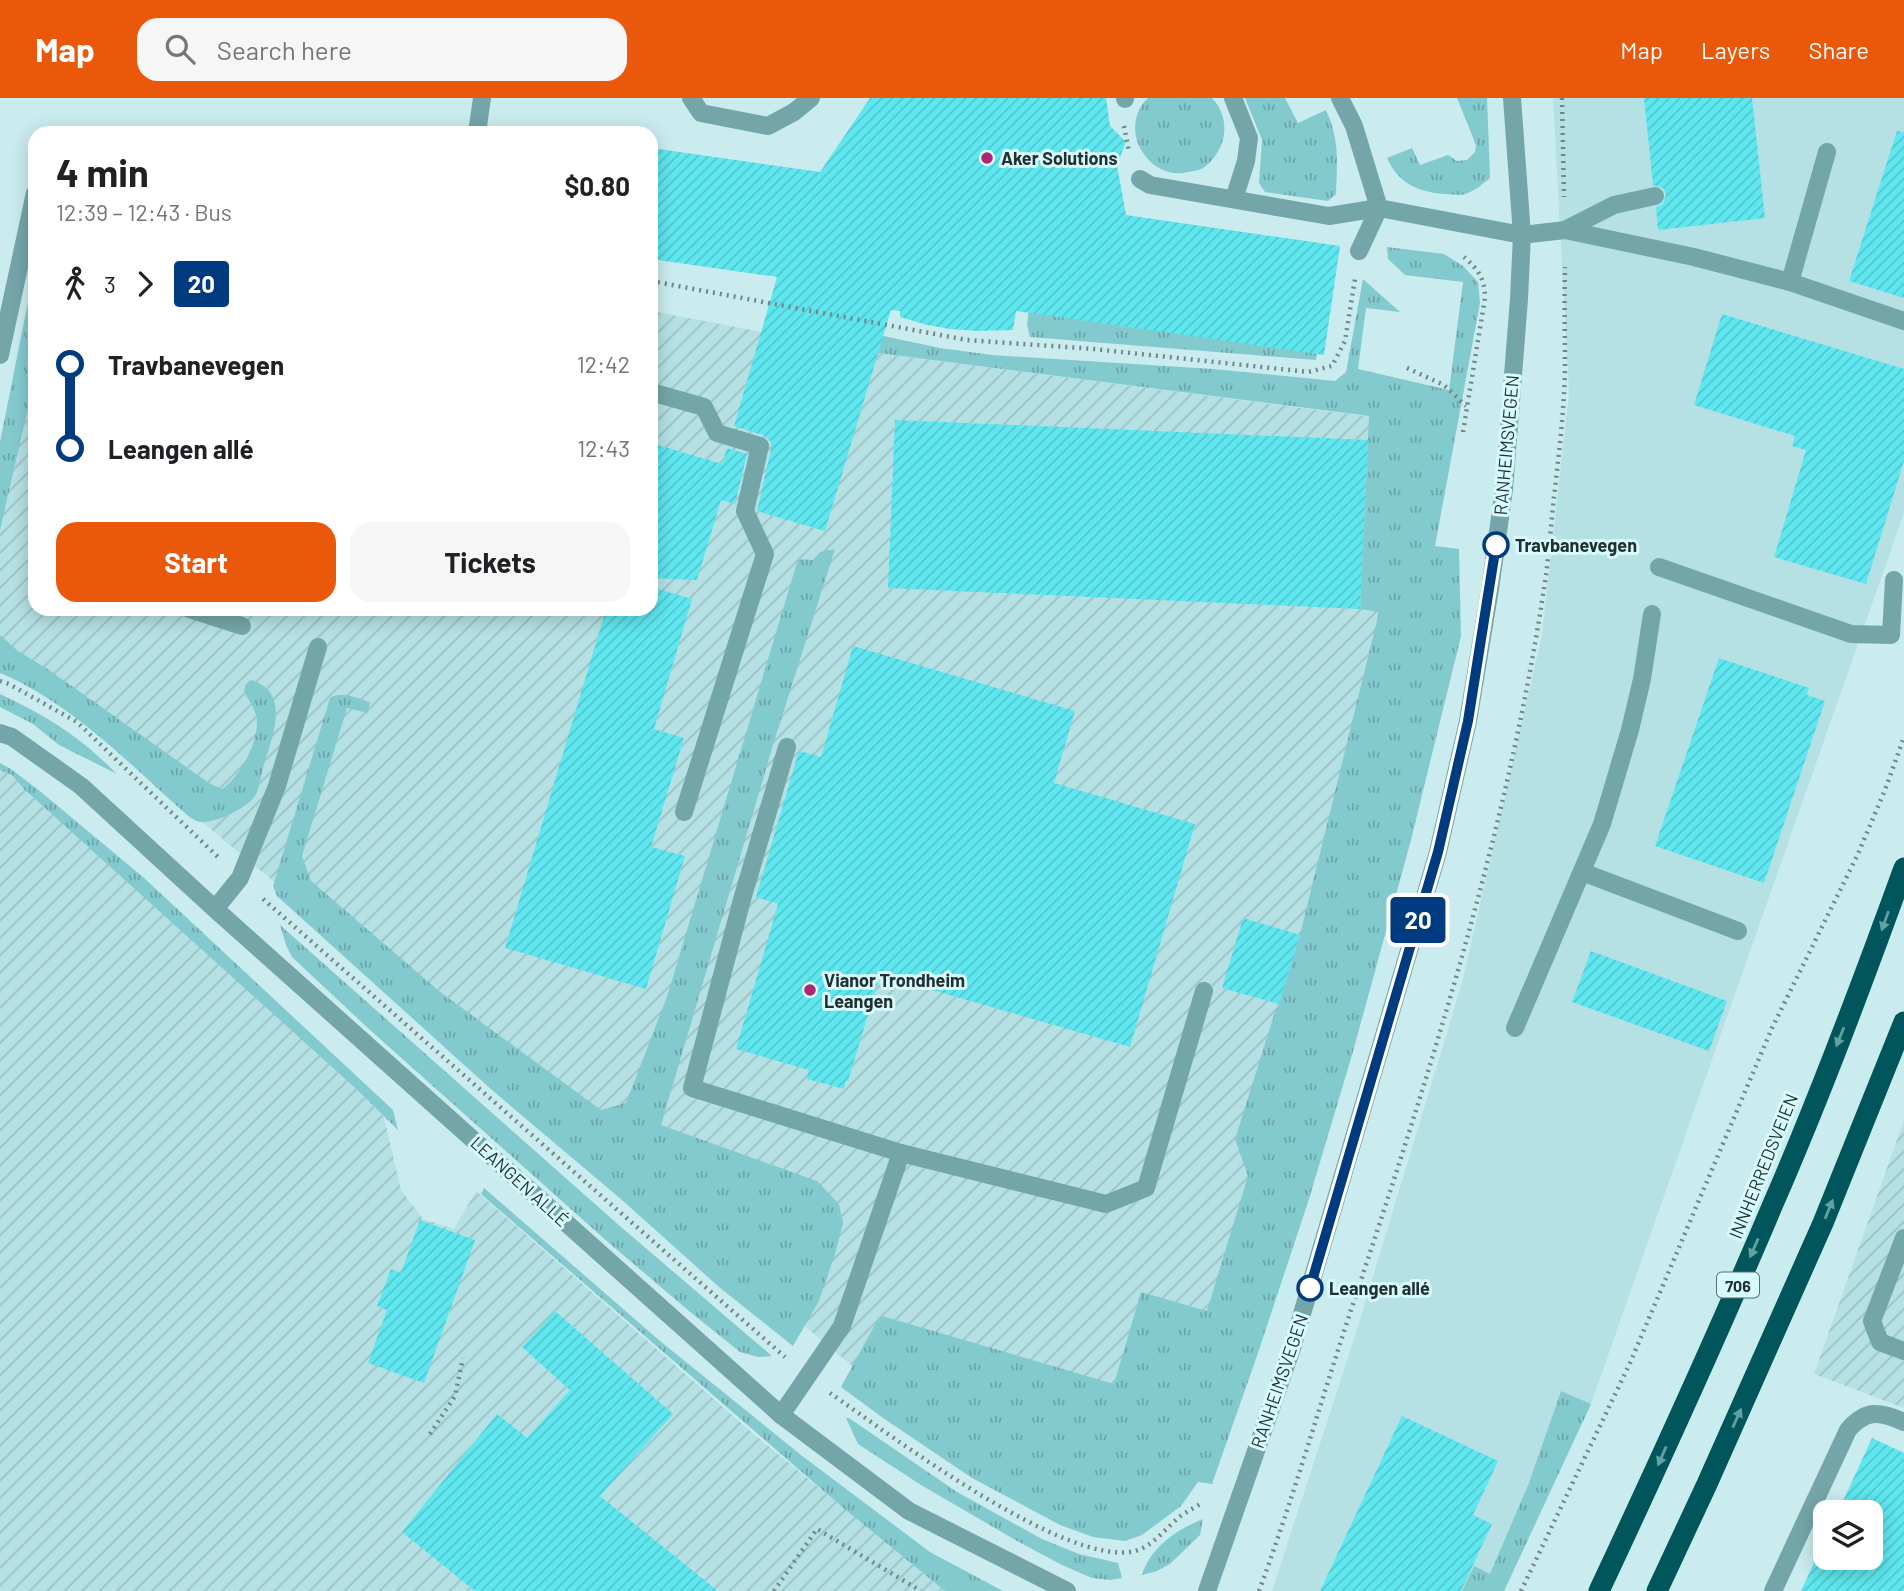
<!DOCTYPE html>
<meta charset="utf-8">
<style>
:root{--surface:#fff;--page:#f6f6f6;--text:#202124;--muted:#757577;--accent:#ea580c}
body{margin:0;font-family:Barlow,sans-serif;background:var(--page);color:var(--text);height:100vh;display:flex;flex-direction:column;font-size:26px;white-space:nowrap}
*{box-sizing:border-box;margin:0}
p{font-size:23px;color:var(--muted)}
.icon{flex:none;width:38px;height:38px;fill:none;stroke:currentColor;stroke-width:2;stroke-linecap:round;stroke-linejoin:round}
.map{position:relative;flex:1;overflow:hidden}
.details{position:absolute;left:28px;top:28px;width:630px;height:490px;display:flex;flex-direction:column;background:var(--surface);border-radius:21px;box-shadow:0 4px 18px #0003}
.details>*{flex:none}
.badge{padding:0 14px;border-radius:5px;font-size:24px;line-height:46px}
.tools{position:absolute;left:1813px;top:1402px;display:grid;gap:14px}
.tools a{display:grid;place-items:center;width:70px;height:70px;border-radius:14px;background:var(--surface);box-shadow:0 4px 18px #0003;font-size:35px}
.map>.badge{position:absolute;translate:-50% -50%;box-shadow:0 0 0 4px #fff}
.legs{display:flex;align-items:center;gap:10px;height:77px;padding:0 28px;font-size:23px}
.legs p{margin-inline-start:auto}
.head{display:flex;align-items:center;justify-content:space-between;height:119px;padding:0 28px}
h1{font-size:38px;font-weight:700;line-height:52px}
.action{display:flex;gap:14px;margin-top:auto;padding:14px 28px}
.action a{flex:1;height:80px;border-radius:21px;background:var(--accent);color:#fff;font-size:28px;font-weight:700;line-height:80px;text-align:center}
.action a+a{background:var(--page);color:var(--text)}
ul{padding:0 28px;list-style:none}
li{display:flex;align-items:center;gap:24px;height:84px;font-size:26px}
li i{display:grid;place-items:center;width:10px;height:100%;margin:0 9px;background:currentColor}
li i::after{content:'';width:18px;height:18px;margin:-9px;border:5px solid;border-radius:50%;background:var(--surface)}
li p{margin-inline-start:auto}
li:first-child i{background:linear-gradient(#0000 50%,currentColor 0)}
li:last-child i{background:linear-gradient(currentColor 50%,#0000 0)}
header{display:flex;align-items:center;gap:42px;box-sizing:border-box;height:98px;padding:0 35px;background:var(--accent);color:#fff}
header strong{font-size:33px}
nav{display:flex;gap:38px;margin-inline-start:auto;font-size:24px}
.search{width:490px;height:63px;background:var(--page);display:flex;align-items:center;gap:18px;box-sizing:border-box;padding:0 24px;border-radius:21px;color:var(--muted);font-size:26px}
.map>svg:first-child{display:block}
.built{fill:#b5e1e4}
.industrial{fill:url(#industrial-furrows)}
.grass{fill:url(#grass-tufts)}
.building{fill:url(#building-hatch)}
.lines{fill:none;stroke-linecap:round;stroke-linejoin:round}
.path{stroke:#708688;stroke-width:4.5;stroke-dasharray:2 5;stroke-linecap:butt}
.minor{stroke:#74a6a9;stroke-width:18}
.highway{stroke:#00565a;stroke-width:21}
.oneway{fill:#61a0a3}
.line-1-casing{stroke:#fff;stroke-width:16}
.line-1{stroke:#003b80;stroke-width:10}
.poi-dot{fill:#ab2771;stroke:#d7fafc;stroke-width:2.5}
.stop-1-dot{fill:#fff;stroke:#003b80;stroke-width:3.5}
.labels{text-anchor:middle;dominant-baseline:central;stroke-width:6;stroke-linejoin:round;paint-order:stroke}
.shield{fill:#d7fafc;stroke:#596d6e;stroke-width:2}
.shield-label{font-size:16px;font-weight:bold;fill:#233031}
.poi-label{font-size:18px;font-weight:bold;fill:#233031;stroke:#d7fafc;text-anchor:start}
.street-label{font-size:18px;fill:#233031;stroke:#d7fafc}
.stop-label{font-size:18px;font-weight:bold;fill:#233031;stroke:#d7fafc;text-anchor:start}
</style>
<header>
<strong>Map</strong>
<div class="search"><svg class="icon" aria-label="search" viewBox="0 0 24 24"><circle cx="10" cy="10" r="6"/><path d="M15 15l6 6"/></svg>Search here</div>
<nav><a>Map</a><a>Layers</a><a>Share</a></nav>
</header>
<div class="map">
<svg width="1904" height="1493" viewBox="0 0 1904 1493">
<defs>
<pattern id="industrial-furrows" width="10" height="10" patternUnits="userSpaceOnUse" patternTransform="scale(1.75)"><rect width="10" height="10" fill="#b5e1e4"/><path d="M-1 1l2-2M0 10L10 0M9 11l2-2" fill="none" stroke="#9bc1c4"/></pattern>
<pattern id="grass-tufts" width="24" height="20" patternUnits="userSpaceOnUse" patternTransform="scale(1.75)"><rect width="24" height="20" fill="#83cacf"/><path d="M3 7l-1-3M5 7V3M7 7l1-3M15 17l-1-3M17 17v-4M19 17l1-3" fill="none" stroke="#6ba4a9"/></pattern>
<pattern id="building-hatch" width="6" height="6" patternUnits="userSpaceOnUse" patternTransform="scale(1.75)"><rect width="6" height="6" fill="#5fe7f0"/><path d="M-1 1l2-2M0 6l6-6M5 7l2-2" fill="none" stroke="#52c6ce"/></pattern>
</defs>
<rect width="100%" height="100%" fill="#caecef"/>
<!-- built -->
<path class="built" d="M1553 0H1904V415L1591 1306 1504 1493H1272L1355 1238 1462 885 1542 537 1569 295Z"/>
<!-- industrial -->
<g class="industrial">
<path d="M35 207V511H651V213L863 253 1443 328 1182 1372 869 1282 10 563 0 560V381Z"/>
<path d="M0 672 12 677 353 988 384 1019 401 1092 423 1121 454 1131 476 1093 756 1338 945 1493H0Z"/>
<path d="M1904 1022V1310L1814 1276Z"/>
</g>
<!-- grass -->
<g class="grass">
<path d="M1148 0H1212C1232 21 1227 53 1203 70 1199 73 1193 73 1188 74 1163 80 1142 62 1136 39 1133 25 1137 10 1148 0Z"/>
<path d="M1245 0H1285L1298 25 1326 12C1340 43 1337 64 1336 96L1328 103 1265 94 1259 85 1262 42Z"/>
<path d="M1457 0H1487L1490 80C1481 87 1473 95 1461 97 1456 97 1450 96 1444 96 1418 94 1398 85 1387 60L1412 50 1420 67 1448 57 1457 63 1467 62 1475 54 1476 47Z"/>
<path d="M1387 149 1444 156 1463 168 1478 184 1480 205 1435 448 1459 451 1461 538 1411 742 1352 957 1309 1101 1258 1255 1212 1386 1198 1384 1181 1408 1142 1437 1125 1443 1093 1439 1060 1427 972 1380 883 1320 841 1289 878 1221 882 1218 1114 1286 1141 1194 1207 1213 1248 1078 1235 1041 1275 914 1279 906 1300 837 1379 514 1360 511 1369 318 863 253 865 234 940 250 992 257 1213 271 1335 283 1346 274 1363 181 1400 214 1366 210 1358 271 1449 292 1463 184 1405 177 1388 161Z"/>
<path d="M35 169V280L0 432V344Z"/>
<path d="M1029 210 1318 250 1316 262 1030 239 1027 227Z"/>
<path d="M835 451 773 647 661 1027 817 1083 839 1106 843 1125 835 1156 819 1203 793 1248 719 1189 622 1102 493 993 277 798 273 788 330 600C342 592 358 601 370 604L368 615 347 610 302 758 311 783 439 893 601 1012 626 1005 667 899 798 461 813 462 820 454Z"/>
<path d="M0 537 18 553 49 572 209 685 222 691C240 679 258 645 257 623 256 611 249 604 244 593L246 586 251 582C291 593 273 638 264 666 261 676 260 690 255 698 246 711 211 728 197 723 193 722 190 719 187 717 131 667 70 604 0 575Z"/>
<path d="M0 596C49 619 79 638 117 676L59 647 33 626 0 609Z"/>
<path d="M0 665 11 671 41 694 143 779 393 1012 398 1032 353 988 24 691 12 677 0 672Z"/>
<path d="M280 827 621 1129 772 1258 758 1259 740 1254 689 1213 609 1145 370 932 292 859 286 847Z"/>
<path d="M484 1090 660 1243 801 1357 930 1454 1003 1493H945L841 1408 481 1096Z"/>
<path d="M1561 1293 1591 1306 1504 1493H1462L1474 1468 1490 1476 1529 1385Z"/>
<path d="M846 1320H849L957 1394 1042 1441 1079 1456 1118 1465 1122 1480 1110 1482 1092 1480 1062 1467 1017 1443 921 1387 858 1346Z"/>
<path d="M1203 1421 1200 1437 1170 1466 1157 1473 1142 1477C1150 1449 1178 1431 1203 1421Z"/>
</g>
<!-- building -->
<g class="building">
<path d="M870 0H1106L1110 28 1126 44 1117 67 1126 117 1340 148 1324 257 1016 213 1013 232 977 233 950 231 927 227 900 219V213L891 212 825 433 757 413 771 351V344L763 337 734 328 777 179 651 161V50L820 74Z"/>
<path d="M1644 0H1752L1765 120 1658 132 1656 109 1663 106 1666 96 1663 90 1653 87Z"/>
<path d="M1897 33 1904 34V200L1849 183Z"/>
<path d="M1722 216 1904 271V363L1866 486 1774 459 1806 352 1792 348 1795 338 1694 307Z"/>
<path d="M895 322 1368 342 1360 511 888 490Z"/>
<path d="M651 345 722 366 727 350 747 356 735 406 721 402 697 482 651 480Z"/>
<path d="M651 489 692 501 654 631 684 640 651 749 685 758 646 891 505 850 606 511H651Z"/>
<path d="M853 548 1075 613 1054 685 1195 726 1130 949 880 877 848 983H846L844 991 807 981 809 972 736 951 778 806 756 799 799 653 821 659Z"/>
<path d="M1719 560 1809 590 1807 597 1825 603 1764 785 1655 748Z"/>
<path d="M1243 820 1300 837 1279 906 1222 890Z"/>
<path d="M1591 853 1727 903 1709 953 1572 904Z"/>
<path d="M420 1122 475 1142 424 1285 368 1265 387 1212 377 1208 391 1171 401 1175Z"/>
<path d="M555 1213 673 1316 600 1398 718 1493H475L402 1434 497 1316 527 1340 570 1292 522 1249Z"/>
<path d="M1402 1318 1498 1363 1473 1417 1492 1426 1479 1454 1461 1493H1320Z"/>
<path d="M1872 1340 1904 1355V1493H1801L1825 1441V1460H1871V1414H1838Z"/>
</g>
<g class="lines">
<!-- path -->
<g class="path">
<path d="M1562 0 1564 99"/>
<path d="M1124 28 1129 54"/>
<path d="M651 183 967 242 1094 251 1308 274 1332 268 1345 243 1355 181"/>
<path d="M1407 270 1444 287 1466 308"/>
<path d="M1463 334 1485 200C1485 181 1478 171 1464 159"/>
<path d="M0 583 9 586 77 624 218 759"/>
<path d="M263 801 785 1259"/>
<path d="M830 1295C889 1336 1066 1470 1135 1453 1154 1448 1167 1428 1182 1417 1188 1413 1194 1410 1200 1406"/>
<path d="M430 1336 455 1298 463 1260"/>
<path d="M774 1493 817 1431 921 1493"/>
<path d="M1259 1493C1293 1401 1320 1306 1351 1212 1428 981 1506 738 1543 497 1548 468 1550 438 1553 408 1558 363 1564 317 1565 272 1565 237 1564 203 1565 169"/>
<path d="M1521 1493 1630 1265 1772 930 1857 758 1885 692 1904 639"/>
</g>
<!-- minor -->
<g class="minor">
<path d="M691 0 701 15 768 28 794 14 811 0"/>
<path d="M1233 0 1249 40 1246 63 1234 101"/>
<path d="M1340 0 1354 28 1379 110 1522 137 1565 132 1694 159 1790 184 1904 223"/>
<path d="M1125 1V0"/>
<path d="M477 35 482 0"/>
<path d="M1140 81 1150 87 1329 118 1379 110"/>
<path d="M1565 132 1614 107 1655 98"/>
<path d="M1359 153 1379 110"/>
<path d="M1790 184 1827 54"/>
<path d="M0 257 35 95"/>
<path d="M651 294 704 309 717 335 760 348 745 413 765 456 684 714"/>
<path d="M1659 469 1851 536 1891 537 1894 482"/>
<path d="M189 511 242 528"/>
<path d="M0 635 12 639 81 688 215 811 781 1317 909 1413 1067 1493"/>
<path d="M1582 774 1738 833"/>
<path d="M215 811 240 780 277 688 318 549"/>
<path d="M1515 930 1602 726 1630 632 1642 581 1652 516"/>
<path d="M901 1055 1106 1106 1146 1090 1204 893"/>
<path d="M1904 1140 1872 1223 1880 1244 1904 1253"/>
<path d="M781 1317 842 1228 901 1055 692 990 743 798 787 649"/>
<path d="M1207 1493 1292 1250 1438 754 1468 623 1490 491 1504 391 1519 201 1522 137 1512 0"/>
<path d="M1773 1493 1848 1332C1866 1311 1880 1313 1904 1324"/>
</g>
<!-- highway -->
<g class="highway">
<path d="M1599 1493C1659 1365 1718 1236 1773 1106 1821 996 1863 883 1904 770"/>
<path d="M1657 1493 1707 1386 1823 1125 1904 924"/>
</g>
</g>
<!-- one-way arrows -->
<defs><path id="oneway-solid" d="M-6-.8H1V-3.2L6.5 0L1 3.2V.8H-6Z" transform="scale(1.75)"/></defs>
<g class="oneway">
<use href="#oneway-solid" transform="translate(1885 823) rotate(110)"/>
<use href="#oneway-solid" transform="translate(1840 939) rotate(112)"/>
<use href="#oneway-solid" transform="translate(1829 1111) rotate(-68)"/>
<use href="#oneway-solid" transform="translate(1754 1150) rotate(114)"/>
<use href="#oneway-solid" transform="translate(1737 1320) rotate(-66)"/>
<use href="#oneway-solid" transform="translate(1662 1358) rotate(114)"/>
</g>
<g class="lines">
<defs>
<path id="line-1" d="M1310 1190 1438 754 1468 623 1496 447"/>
</defs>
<!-- line-1 casing -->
<use href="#line-1" class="line-1-casing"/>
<!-- line-1 -->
<use href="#line-1" class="line-1"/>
</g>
<!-- markers -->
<g class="poi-dot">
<circle cx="987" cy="60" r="7"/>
<circle cx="810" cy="892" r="7"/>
</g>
<g class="stop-1-dot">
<circle cx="1496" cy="447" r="12"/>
<circle cx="1310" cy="1190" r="12"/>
</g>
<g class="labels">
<!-- shield labels -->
<rect class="shield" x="1717" y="1174.5" width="42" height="25" rx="5"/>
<g class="shield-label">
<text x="1738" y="1187">706</text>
</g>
<!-- poi labels -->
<g class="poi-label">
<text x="1001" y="60">Aker Solutions</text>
<text x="824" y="882">Vianor Trondheim<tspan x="824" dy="21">Leangen</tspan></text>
</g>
<!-- street labels -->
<g class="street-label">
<text transform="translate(1506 347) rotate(-85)">RANHEIMSVEGEN</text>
<text transform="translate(1763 1068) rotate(-68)">INNHERREDSVEIEN</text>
<text transform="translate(520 1083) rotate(42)">LEANGEN ALLÉ</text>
<text transform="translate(1279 1283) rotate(-71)">RANHEIMSVEGEN</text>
</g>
<!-- stop labels -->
<g class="stop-label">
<text x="1515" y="447">Travbanevegen</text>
<text x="1329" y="1190">Leangen allé</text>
</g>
</g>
</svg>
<div class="tools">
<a><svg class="icon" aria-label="layers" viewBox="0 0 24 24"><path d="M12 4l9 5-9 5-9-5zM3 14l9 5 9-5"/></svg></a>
</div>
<b class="badge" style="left:1418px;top:822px;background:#003b80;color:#fff">20</b>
<section class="details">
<div class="head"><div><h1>4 min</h1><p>12:39 – 12:43 · Bus</p></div><b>$0.80</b></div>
<div class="legs"><svg class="icon" aria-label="walk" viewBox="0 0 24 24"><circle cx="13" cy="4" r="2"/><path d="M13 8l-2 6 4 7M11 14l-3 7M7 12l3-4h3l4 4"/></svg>3<svg class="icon" aria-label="forward" viewBox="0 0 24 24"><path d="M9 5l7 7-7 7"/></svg><b class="badge" style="background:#003b80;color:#fff">20</b></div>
<ul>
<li><i style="color:#003b80"></i><b>Travbanevegen</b><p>12:42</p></li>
<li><i style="color:#003b80"></i><b>Leangen allé</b><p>12:43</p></li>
</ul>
<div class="action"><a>Start</a><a>Tickets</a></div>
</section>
</div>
